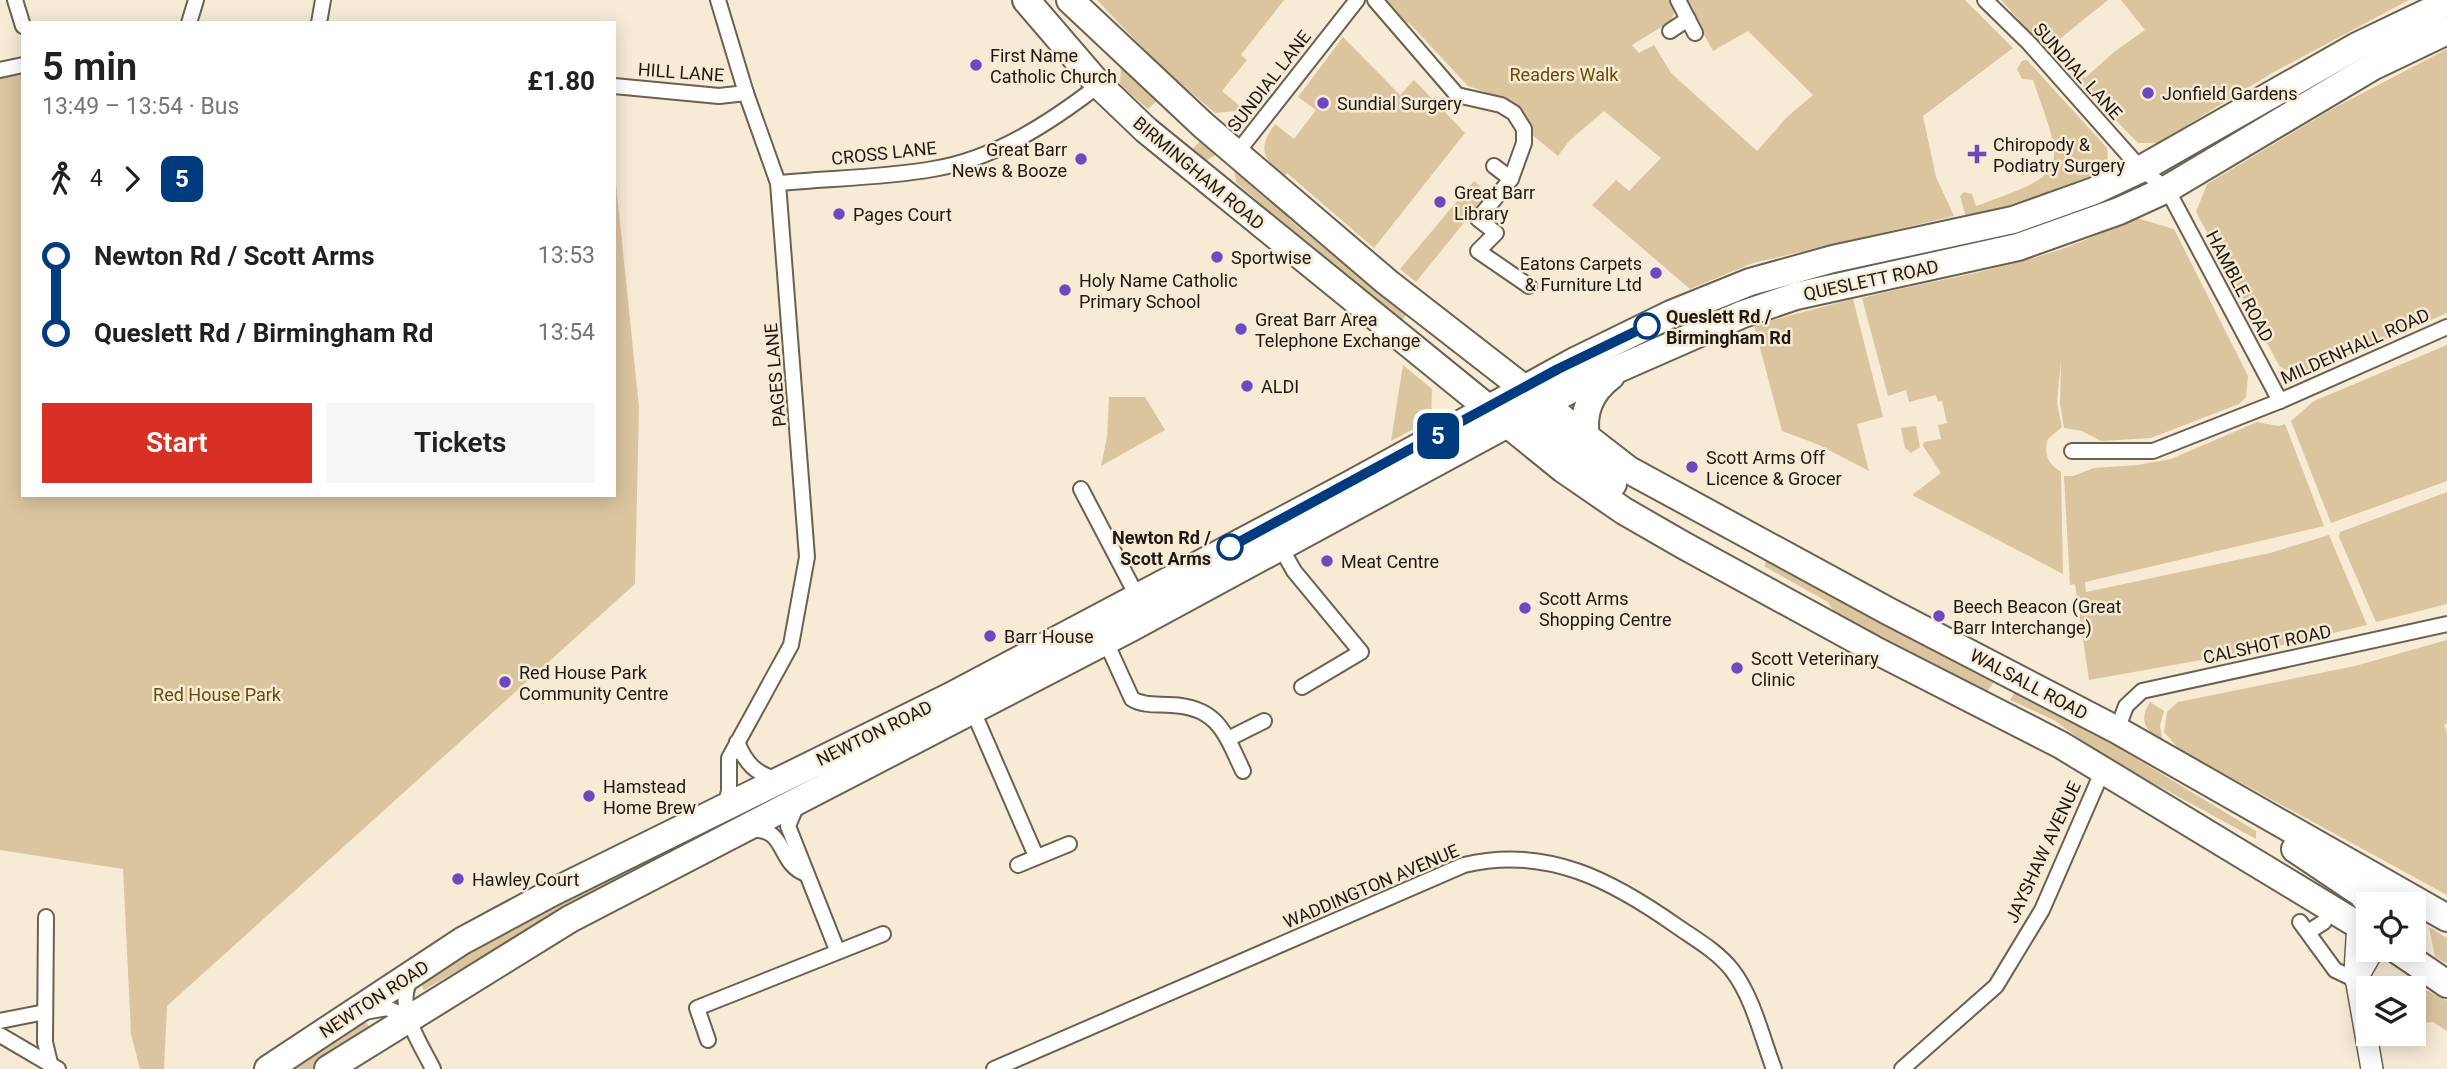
<!DOCTYPE html>
<meta charset="utf-8">
<style>
:root{--surface:#fff;--page:#f6f6f6;--text:#202124;--muted:#757577;--accent:#d93025}
body{margin:0;font-family:Roboto,sans-serif;background:var(--page);color:var(--text);height:100vh;display:flex;flex-direction:column;font-size:26px;white-space:nowrap}
*{box-sizing:border-box;margin:0}
p{font-size:23px;color:var(--muted)}
.icon{flex:none;width:38px;height:38px;fill:none;stroke:currentColor;stroke-width:2;stroke-linecap:round;stroke-linejoin:round}
.map{position:relative;flex:1;overflow:hidden}
.panel{position:absolute;left:21px;top:21px;width:595px;height:476px;display:flex;flex-direction:column;background:var(--surface);border-radius:0px;box-shadow:0 4px 18px #0003}
.panel>*{flex:none}
.badge{padding:0 14px;border-radius:10px;font-size:24px;line-height:46px}
.buttons{position:absolute;left:2356px;top:892px;display:grid;gap:14px}
.buttons a{display:grid;place-items:center;width:70px;height:70px;border-radius:0px;background:var(--surface);box-shadow:0 4px 18px #0003;font-size:35px}
.map>.badge{position:absolute;translate:-50% -50%;box-shadow:0 0 0 4px #fff}
.legs{display:flex;align-items:center;gap:10px;height:77px;padding:0 21px;font-size:23px}
.legs p{margin-inline-start:auto}
.headline{display:flex;align-items:center;justify-content:space-between;height:119px;padding:0 21px}
h1{font-size:38px;font-weight:600;line-height:52px}
.button{display:flex;gap:14px;margin-top:auto;padding:14px 21px}
.button a{flex:1;height:80px;border-radius:0px;background:var(--accent);color:#fff;font-size:28px;font-weight:600;line-height:80px;text-align:center}
.button a+a{background:var(--page);color:var(--text)}
ul{padding:0 21px;list-style:none}
li{display:flex;align-items:center;gap:24px;height:77px;font-size:26px}
li i{display:grid;place-items:center;width:10px;height:100%;margin:0 9px;background:currentColor}
li i::after{content:'';width:18px;height:18px;margin:-9px;border:5px solid;border-radius:50%;background:var(--surface)}
li p{margin-inline-start:auto}
li:first-child i{background:linear-gradient(#0000 50%,currentColor 0)}
li:last-child i{background:linear-gradient(currentColor 50%,#0000 0)}
.map>svg:first-child{display:block}
.green{fill:#dbc59f}
.lines{fill:none;stroke-linecap:round;stroke-linejoin:round}
.street-casing{stroke:#6b614e;stroke-width:18}
.secondary-casing{stroke:#6b614e;stroke-width:24}
.highway-casing{stroke:#6b614e;stroke-width:30}
.street{stroke:#fff;stroke-width:14}
.secondary{stroke:#fff;stroke-width:21}
.highway{stroke:#fff;stroke-width:26}
.line-1-casing{stroke:#fff;stroke-width:16}
.line-1{stroke:#003b80;stroke-width:10}
.poi-dot{fill:#6c49c2;stroke:#f7ebd5;stroke-width:2.5}
.stop-1-dot{fill:#fff;stroke:#003b80;stroke-width:3.5}
.labels{text-anchor:middle;dominant-baseline:central;stroke-width:5;stroke-linejoin:round;paint-order:stroke}
.poi-label{font-size:18px;fill:#1e1912;stroke:#f7ebd5;text-anchor:start}
.street-label{font-size:18px;fill:#1e1912;stroke:#f7ebd5}
.park-label{font-size:18px;fill:#694c03;stroke:#f7ebd5}
.stop-label{font-size:18px;font-weight:bold;fill:#1e1912;stroke:#f7ebd5;text-anchor:start}
</style>
<div class="map">
<svg width="2447" height="1069" viewBox="0 0 2447 1069">
<rect width="100%" height="100%" fill="#f7ebd5"/>
<!-- green -->
<g class="green">
<path d="M1097 0H1284L1241 55 1247 60 1222 91 1241 107 1238 111 1215 113 1158 64Z"/>
<path d="M1386 0H1671L1675 11 1671 21 1632 45 1639 53 1654 45 1671 73 1757 151 1787 117 1813 95 1748 31 1713 51 1685 0H1965L2013 48 1923 116 1936 177 1954 216 1753 263 1690 289 1592 205 1616 180 1629 191 1661 158 1604 111 1569 141 1558 156 1531 134 1520 110 1506 99 1468 86 1411 25 1394 14Z"/>
<path d="M2001 0H2108L2046 50Z"/>
<path d="M2121 0H2409L2272 73 2158 143H2138L2071 74 2075 68 2085 78 2114 52 2145 30Z"/>
<path d="M1343 37 1400 95 1414 80 1465 133 1374 248 1287 173 1284 177C1263 158 1257 149 1275 124L1294 139 1316 110 1298 97Z"/>
<path d="M2447 49V313L2301 376 2280 367 2196 212 2207 184 2334 108Z"/>
<path d="M2027 60 2107 148C2109 158 2107 164 2102 173L2001 209 1966 217 1960 196 1964 192 1972 194 1976 206C2071 172 2065 172 2033 80L2022 79 2017 69 2022 61Z"/>
<path d="M1121 64 1159 99 1148 109 1120 85Z"/>
<path d="M23 71V495H614V164L639 407 635 584 167 1006 164 1069H140L131 1034 123 869 0 850V78Z"/>
<path d="M1204 137 1221 152 1205 161 1191 151Z"/>
<path d="M1239 168 1252 175 1291 221 1406 315 1400 323 1237 183 1234 173Z"/>
<path d="M1474 181 1488 193 1416 282 1400 269Z"/>
<path d="M2139 182 2143 187 2010 237 1771 291 1704 316 1702 312 1770 286Z"/>
<path d="M2133 217 2174 229 2248 376 2246 397 2239 404 2151 438 2101 441 2082 431 2064 428 2060 404 2061 360 2057 403 2062 427 2048 439C2043 454 2048 464 2061 472L2063 574 1912 495 1941 473 1923 446 1924 442 1941 439 1938 425 1947 423 1942 401 1938 402 1936 395 1909 402 1906 390 1888 396 1862 298C1954 275 2049 265 2133 217Z"/>
<path d="M1853 299 1883 417 1857 424 1869 471 1817 444 1782 431 1754 325Z"/>
<path d="M2447 345V481L2331 523 2291 421 2314 401Z"/>
<path d="M1403 365 1432 389 1431 420 1391 441Z"/>
<path d="M1109 397H1145L1165 430 1101 466 1107 437Z"/>
<path d="M2257 422 2279 426 2285 424 2324 526 2085 582 2086 592 2270 553 2329 535 2367 625 2274 647 2089 680 2075 584 2070 585 2064 476H2073L2094 468 2137 465 2171 459Z"/>
<path d="M1916 426 1920 447 1911 453 1905 448 1901 428Z"/>
<path d="M2447 492V604L2376 622 2339 537 2340 532Z"/>
<path d="M1768 557 1992 675 1993 683 1987 692 1837 617 1828 602 1764 566Z"/>
<path d="M2447 640V723L2444 725 2447 733V895L2179 749 2164 732 2167 712 2178 702 2355 666Z"/>
<path d="M1003 678 499 947 424 990 420 981 470 946Z"/>
<path d="M2018 687 2256 831V839L2100 754 2054 720 2010 700Z"/>
<path d="M2150 702 2164 711 2160 726 2163 742C2146 731 2138 721 2150 702Z"/>
<path d="M2429 927 2447 938V964L2435 957Z"/>
<path d="M2416 985 2447 1001V1031L2433 1022 2419 1023Z"/>
<path d="M365 1021 373 1031 312 1069H289Z"/>
</g>
<g class="lines">
<defs>
<g id="street">
<path d="M15 0 23 26"/>
<path d="M718 0 746 93 778 183 807 557 791 645 729 758V791L725 806"/>
<path d="M1375 0 1457 95 1501 105 1514 113 1524 129V143L1511 179 1478 219 1496 233 1478 251 1529 286"/>
<path d="M1678 0 1695 33"/>
<path d="M1985 0 2029 43 2141 169 2167 189 2280 401"/>
<path d="M189 23 196 0"/>
<path d="M319 23 323 0"/>
<path d="M1670 31 1688 19"/>
<path d="M0 70 23 65"/>
<path d="M614 86 719 96 746 93"/>
<path d="M1236 154 1357 0"/>
<path d="M1494 166 1511 179"/>
<path d="M778 183C830 178 883 178 933 169 995 159 1051 122 1099 85"/>
<path d="M2072 451H2153L2280 401 2447 327"/>
<path d="M1081 489 1137 596"/>
<path d="M1280 546 1294 571 1361 652 1302 687"/>
<path d="M1106 642 1132 699C1144 706 1157 704 1171 705 1218 707 1225 733 1243 771"/>
<path d="M973 711 1036 856"/>
<path d="M2117 730 2126 706 2142 691 2447 624"/>
<path d="M1228 739 1264 721"/>
<path d="M737 742C746 764 755 773 778 780"/>
<path d="M798 802 788 826 837 950"/>
<path d="M749 830C788 826 776 863 806 874"/>
<path d="M1018 865 1069 844"/>
<path d="M46 917 45 1042 50 1063"/>
<path d="M2300 922 2335 970 2356 980"/>
<path d="M2308 932 2324 922"/>
<path d="M412 977C393 1006 420 1042 433 1069"/>
<path d="M365 1012 387 1008 407 1017"/>
<path d="M0 1021 45 1012"/>
<path d="M0 1035 58 1069"/>
<path d="M708 1040 697 1008 883 934"/>
<path d="M994 1069 1464 865C1547 845 1613 881 1678 927 1697 940 1718 952 1732 970 1753 997 1762 1038 1774 1069"/>
<path d="M1902 1069 1996 986 2042 910 2103 770"/>
</g>
<g id="secondary">
<path d="M2358 924 2355 972 2372 1069"/>
<path d="M2356 980 2373 950"/>
</g>
<g id="highway">
<path d="M1026 0 1099 85 1146 130 1563 469 1624 511 1683 545 1873 649 2061 745 2368 931"/>
<path d="M1070 0 1203 125 1387 282 1629 470 1888 611 2117 730 2447 918"/>
<path d="M1523 396 1526 413 1537 424 1613 484"/>
<path d="M1586 438C1582 412 1590 392 1611 376"/>
<path d="M2295 849 2362 894 2370 905"/>
<path d="M2397 950 2447 984"/>
<path d="M268 1069 462 941 553 892 949 697 1349 485 1575 361 1671 314 1750 282 1833 259 2013 220 2094 191 2141 169 2357 46 2447 3"/>
<path d="M328 1069 570 919 1131 628 1570 390 1743 314 1796 296 2018 247 2119 211 2167 189 2372 67 2447 31"/>
</g>
</defs>
<!-- street casing -->
<use href="#street" class="street-casing"/>
<!-- secondary casing -->
<use href="#secondary" class="secondary-casing"/>
<!-- highway casing -->
<use href="#highway" class="highway-casing"/>
<!-- street -->
<use href="#street" class="street"/>
<!-- secondary -->
<use href="#secondary" class="secondary"/>
<!-- highway -->
<use href="#highway" class="highway"/>
</g>
<g class="lines">
<defs>
<path id="line-1" d="M1230 547 1558 369 1647 326"/>
</defs>
<!-- line-1 casing -->
<use href="#line-1" class="line-1-casing"/>
<!-- line-1 -->
<use href="#line-1" class="line-1"/>
</g>
<!-- markers -->
<g class="poi-dot">
<circle cx="976" cy="65" r="7"/>
<circle cx="2148" cy="93" r="7"/>
<circle cx="1323" cy="103" r="7"/>
<path d="M1973.5 143.5h7v7h7v7h-7v7h-7v-7h-7v-7h7z"/>
<circle cx="1081" cy="159" r="7"/>
<circle cx="1440" cy="202" r="7"/>
<circle cx="839" cy="214" r="7"/>
<circle cx="1217" cy="257" r="7"/>
<circle cx="1656" cy="273" r="7"/>
<circle cx="1065" cy="290" r="7"/>
<circle cx="1241" cy="329" r="7"/>
<circle cx="1247" cy="386" r="7"/>
<circle cx="1692" cy="467" r="7"/>
<circle cx="1327" cy="561" r="7"/>
<circle cx="1525" cy="608" r="7"/>
<circle cx="1939" cy="616" r="7"/>
<circle cx="990" cy="636" r="7"/>
<circle cx="1737" cy="668" r="7"/>
<circle cx="505" cy="682" r="7"/>
<circle cx="589" cy="796" r="7"/>
<circle cx="458" cy="879" r="7"/>
</g>
<g class="stop-1-dot">
<circle cx="1647" cy="326" r="12"/>
<circle cx="1230" cy="547" r="12"/>
</g>
<g class="labels">
<!-- poi labels -->
<g class="poi-label">
<text x="990" y="55">First Name<tspan x="990" dy="21">Catholic Church</tspan></text>
<text x="2162" y="93">Jonfield Gardens</text>
<text x="1337" y="103">Sundial Surgery</text>
<text x="1993" y="144">Chiropody &amp;<tspan x="1993" dy="21">Podiatry Surgery</tspan></text>
<text x="1067" y="149" text-anchor="end">Great Barr<tspan x="1067" dy="21">News &amp; Booze</tspan></text>
<text x="1454" y="192">Great Barr<tspan x="1454" dy="21">Library</tspan></text>
<text x="853" y="214">Pages Court</text>
<text x="1231" y="257">Sportwise</text>
<text x="1642" y="263" text-anchor="end">Eatons Carpets<tspan x="1642" dy="21">&amp; Furniture Ltd</tspan></text>
<text x="1079" y="280">Holy Name Catholic<tspan x="1079" dy="21">Primary School</tspan></text>
<text x="1255" y="319">Great Barr Area<tspan x="1255" dy="21">Telephone Exchange</tspan></text>
<text x="1261" y="386">ALDI</text>
<text x="1706" y="457">Scott Arms Off<tspan x="1706" dy="21">Licence &amp; Grocer</tspan></text>
<text x="1341" y="561">Meat Centre</text>
<text x="1539" y="598">Scott Arms<tspan x="1539" dy="21">Shopping Centre</tspan></text>
<text x="1953" y="606">Beech Beacon (Great<tspan x="1953" dy="21">Barr Interchange)</tspan></text>
<text x="1004" y="636">Barr House</text>
<text x="1751" y="658">Scott Veterinary<tspan x="1751" dy="21">Clinic</tspan></text>
<text x="519" y="672">Red House Park<tspan x="519" dy="21">Community Centre</tspan></text>
<text x="603" y="786">Hamstead<tspan x="603" dy="21">Home Brew</tspan></text>
<text x="472" y="879">Hawley Court</text>
</g>
<!-- street labels -->
<g class="street-label">
<text transform="translate(2078 71) rotate(48)">SUNDIAL LANE</text>
<text transform="translate(681 72) rotate(4)">HILL LANE</text>
<text transform="translate(1269 81) rotate(-52)">SUNDIAL LANE</text>
<text transform="translate(884 153) rotate(-6)">CROSS LANE</text>
<text transform="translate(1199 173) rotate(40)">BIRMINGHAM ROAD</text>
<text transform="translate(1871 280) rotate(-12)">QUESLETT ROAD</text>
<text transform="translate(2240 286) rotate(62)">HAMBLE ROAD</text>
<text transform="translate(2355 346) rotate(-24)">MILDENHALL ROAD</text>
<text transform="translate(775 375) rotate(-95)">PAGES LANE</text>
<text transform="translate(2267 644) rotate(-12)">CALSHOT ROAD</text>
<text transform="translate(2029 684) rotate(28)">WALSALL ROAD</text>
<text transform="translate(874 733) rotate(-26)">NEWTON ROAD</text>
<text transform="translate(2043 852) rotate(-65)">JAYSHAW AVENUE</text>
<text transform="translate(1371 886) rotate(-23)">WADDINGTON AVENUE</text>
<text transform="translate(374 999) rotate(-33)">NEWTON ROAD</text>
</g>
<!-- park labels -->
<g class="park-label">
<text x="1564" y="74">Readers Walk</text>
<text x="217" y="694">Red House Park</text>
</g>
<!-- stop labels -->
<g class="stop-label">
<text x="1666" y="316">Queslett Rd /<tspan x="1666" dy="21">Birmingham Rd</tspan></text>
<text x="1211" y="537" text-anchor="end">Newton Rd /<tspan x="1211" dy="21">Scott Arms</tspan></text>
</g>
</g>
</svg>
<div class="buttons">
<a><svg class="icon" aria-label="locate" viewBox="0 0 24 24"><circle cx="12" cy="12" r="6"/><path d="M12 2v4M12 18v4M2 12h4M18 12h4"/></svg></a>
<a><svg class="icon" aria-label="layers" viewBox="0 0 24 24"><path d="M12 4l9 5-9 5-9-5zM3 14l9 5 9-5"/></svg></a>
</div>
<b class="badge" style="left:1438px;top:436px;background:#003b80;color:#fff">5</b>
<section class="panel">
<div class="headline"><div><h1>5 min</h1><p>13:49 – 13:54 · Bus</p></div><b>£1.80</b></div>
<div class="legs"><svg class="icon" aria-label="walk" viewBox="0 0 24 24"><circle cx="13" cy="4" r="2"/><path d="M13 8l-2 6 4 7M11 14l-3 7M7 12l3-4h3l4 4"/></svg>4<svg class="icon" aria-label="forward" viewBox="0 0 24 24"><path d="M9 5l7 7-7 7"/></svg><b class="badge" style="background:#003b80;color:#fff">5</b></div>
<ul>
<li><i style="color:#003b80"></i><b>Newton Rd / Scott Arms</b><p>13:53</p></li>
<li><i style="color:#003b80"></i><b>Queslett Rd / Birmingham Rd</b><p>13:54</p></li>
</ul>
<div class="button"><a>Start</a><a>Tickets</a></div>
</section>
</div>
